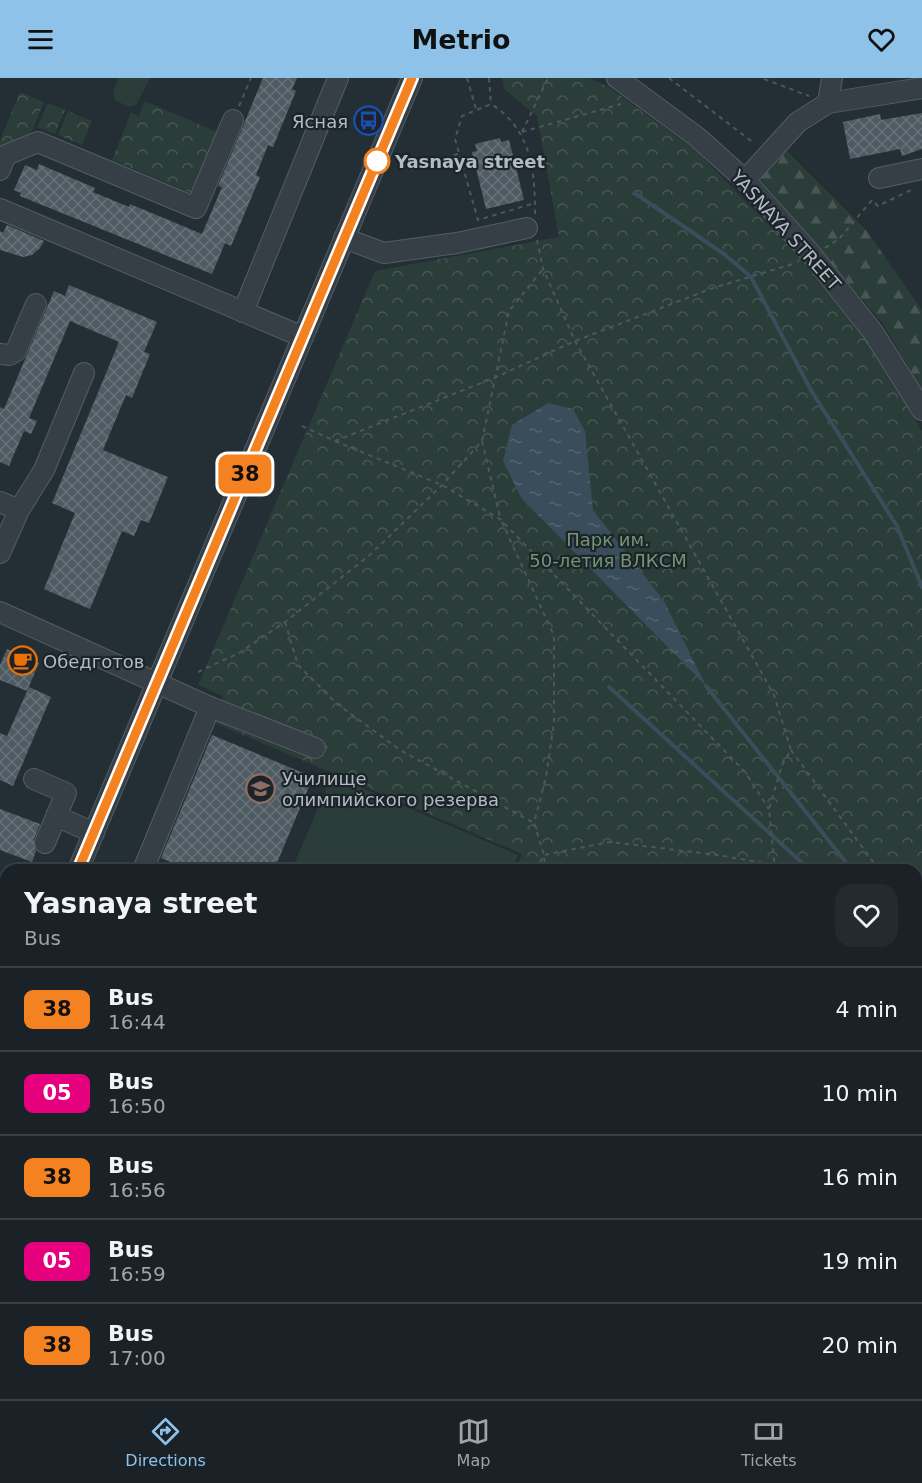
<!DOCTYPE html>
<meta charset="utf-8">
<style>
:root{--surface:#1a2228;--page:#232a30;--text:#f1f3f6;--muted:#9fa4a8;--line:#383f45;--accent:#8fc2e9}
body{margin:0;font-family:"DejaVu Sans",sans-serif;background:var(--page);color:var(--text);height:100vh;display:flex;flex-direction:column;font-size:22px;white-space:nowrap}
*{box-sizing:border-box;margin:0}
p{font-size:20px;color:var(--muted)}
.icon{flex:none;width:33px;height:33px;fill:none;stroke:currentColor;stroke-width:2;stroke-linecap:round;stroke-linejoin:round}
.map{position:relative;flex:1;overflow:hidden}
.panel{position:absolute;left:0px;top:786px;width:922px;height:536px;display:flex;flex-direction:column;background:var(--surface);border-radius:18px 18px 0 0;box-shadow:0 2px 4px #0004,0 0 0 2px var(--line)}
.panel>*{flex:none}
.badge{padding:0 12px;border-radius:9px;font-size:21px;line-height:39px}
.map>.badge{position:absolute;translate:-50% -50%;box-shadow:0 0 0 3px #fff}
.round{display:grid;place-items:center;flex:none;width:63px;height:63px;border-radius:18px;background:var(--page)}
.head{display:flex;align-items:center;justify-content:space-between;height:102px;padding:0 24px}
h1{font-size:28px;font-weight:700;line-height:45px}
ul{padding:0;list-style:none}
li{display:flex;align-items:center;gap:18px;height:84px;padding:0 24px;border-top:2px solid var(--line)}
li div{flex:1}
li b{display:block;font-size:22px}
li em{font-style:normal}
li .badge{min-width:66px;font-weight:700;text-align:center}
header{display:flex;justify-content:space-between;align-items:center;height:78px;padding:0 24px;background:var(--accent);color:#111;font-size:27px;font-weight:700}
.tabs{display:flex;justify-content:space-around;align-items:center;height:84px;border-top:2px solid var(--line);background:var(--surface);font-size:16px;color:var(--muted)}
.tabs a{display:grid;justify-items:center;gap:3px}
.tabs .selected{color:var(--accent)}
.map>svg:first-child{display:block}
.grass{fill:#2b3d39}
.forest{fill:url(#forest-firs)}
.park{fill:url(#park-crowns)}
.water{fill:url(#water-ripples)}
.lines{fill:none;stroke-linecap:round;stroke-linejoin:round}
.stream{stroke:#394d5a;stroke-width:4}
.building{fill:url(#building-cross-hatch)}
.minor-casing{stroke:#545d63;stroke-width:22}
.path{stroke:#495959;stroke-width:2;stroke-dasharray:4.5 4.5;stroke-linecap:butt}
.minor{stroke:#363f46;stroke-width:20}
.line-casing{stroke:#fff;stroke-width:14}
.line{stroke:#f58220;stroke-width:9}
.stop-dot{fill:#fff;stroke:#f58220;stroke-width:3}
.labels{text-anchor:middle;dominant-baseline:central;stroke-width:4.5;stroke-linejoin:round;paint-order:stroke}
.poi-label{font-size:18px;fill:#b1bbc2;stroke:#1c242a;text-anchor:start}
.stop-label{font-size:18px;font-weight:bold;fill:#b1bbc2;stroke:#1c242a;text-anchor:start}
.street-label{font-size:18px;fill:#b1bbc2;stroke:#1c242a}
.park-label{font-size:18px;fill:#729574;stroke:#1c242a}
</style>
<header><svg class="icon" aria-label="menu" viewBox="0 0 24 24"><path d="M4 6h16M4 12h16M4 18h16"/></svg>Metrio<svg class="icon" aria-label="heart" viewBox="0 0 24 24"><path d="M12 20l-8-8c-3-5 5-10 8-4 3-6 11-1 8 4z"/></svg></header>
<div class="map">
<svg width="922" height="1321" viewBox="0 0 922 1321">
<defs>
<pattern id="forest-firs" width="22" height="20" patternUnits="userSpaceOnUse" patternTransform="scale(1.5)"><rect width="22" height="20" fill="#2b3d39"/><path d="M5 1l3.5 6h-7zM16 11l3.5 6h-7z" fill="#475754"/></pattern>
<pattern id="park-crowns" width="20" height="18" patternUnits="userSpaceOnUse" patternTransform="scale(1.5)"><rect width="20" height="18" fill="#2b3d39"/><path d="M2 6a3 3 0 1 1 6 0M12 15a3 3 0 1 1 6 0" fill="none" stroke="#475754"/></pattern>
<pattern id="water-ripples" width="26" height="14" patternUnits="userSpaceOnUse" patternTransform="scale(1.5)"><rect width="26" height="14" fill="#394d5a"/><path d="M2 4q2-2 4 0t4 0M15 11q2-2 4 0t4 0" fill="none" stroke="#536570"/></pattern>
<pattern id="building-cross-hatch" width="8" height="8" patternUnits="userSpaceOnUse" patternTransform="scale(1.5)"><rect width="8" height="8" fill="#4f5b63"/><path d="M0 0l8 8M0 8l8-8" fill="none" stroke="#667178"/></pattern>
</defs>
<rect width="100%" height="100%" fill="#232e35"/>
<!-- grass -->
<g class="grass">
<path d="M119 0H150L136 27 129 29 115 22 113 13Z"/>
<path d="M332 697 518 777 511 792H307L294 786Z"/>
</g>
<!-- forest -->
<path class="forest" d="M785 71 867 153 922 232V312L884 247 756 96Z"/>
<!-- park -->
<g class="park">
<path d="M502 0H589L607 8 695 72 788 166 867 263 922 353V799L917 803 916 792H516L522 776 213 644 223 618 198 607 375 193 559 159 537 38 504 11Z"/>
<path d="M20 14 44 24 32 53 4 71 0 69V62Z"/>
<path d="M145 23 217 54 191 115 112 82 131 35 139 38Z"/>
<path d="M48 25 65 32 55 56 37 49Z"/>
<path d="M68 33 92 43 82 67 58 57Z"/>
<path d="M812 1316H888L890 1321H826Z"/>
</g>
<!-- water -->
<g class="water">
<path d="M548 325 573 331 585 353 593 432 664 523 706 608 522 421 503 383 512 347Z"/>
<path d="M917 837 922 845V945L917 926Z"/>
</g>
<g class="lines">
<!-- stream -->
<g class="stream">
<path d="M636 116 724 176 751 199 812 314 897 448 922 509"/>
<path d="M706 608 852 792"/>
<path d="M609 609 810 792"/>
</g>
</g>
<!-- building -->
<g class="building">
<path d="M263 0H297L292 11 296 13 273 69 268 67 256 97 260 99 231 168 225 165 212 196 20 118 21 115 14 112 25 87 37 92 39 86 95 110 93 114 129 129 130 126 202 156 222 109 218 108Z"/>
<path d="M922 35V71L902 78 900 71 850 81 843 44 880 36 881 42Z"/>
<path d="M500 60 501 64 509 62 524 122 486 131 472 74 477 73 475 66Z"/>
<path d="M7 147 44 163 40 170 32 177 23 179 0 172V153L3 155Z"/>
<path d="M69 207 157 244 144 274 150 276 132 320 126 317 103 372 168 399 149 445 141 442 134 458 122 453 90 531 44 511 75 435 52 425 119 264 70 243 29 340 37 343 31 356 24 353 9 388 0 384V329L4 331 54 213 65 218Z"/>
<path d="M7 571 39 585 27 613 0 602V587Z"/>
<path d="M29 609 51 619 13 708 0 702V655L7 658Z"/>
<path d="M212 657 313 699 274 792H189L161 780Z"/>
<path d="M0 731 40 746 34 761 36 773 32 784 0 772Z"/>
</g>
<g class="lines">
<defs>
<g id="minor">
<path d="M617 0 697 59 745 102 811 176 873 254 922 332"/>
<path d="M828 25 832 0"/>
<path d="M0 92 6 77 38 64 196 130 233 42"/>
<path d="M879 100 922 91"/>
<path d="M745 102 798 44 828 25 922 10"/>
<path d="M0 131 303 259"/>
<path d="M344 160 384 175 457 165 527 150"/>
<path d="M243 234 338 0"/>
<path d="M0 276 9 277 16 273 36 226"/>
<path d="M0 424 19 432 0 475"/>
<path d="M19 432 44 392 84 295"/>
<path d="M0 534 210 629 143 792"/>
<path d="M210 629 315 670"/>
<path d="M34 701 66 715 45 765"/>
<path d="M56 738 94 755"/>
<path d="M78 792 412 0"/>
<path d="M0 806 6 808"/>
<path d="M0 865 6 867"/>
<path d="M0 907 6 909"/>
<path d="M0 977 6 963"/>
<path d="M0 1031 6 1036"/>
<path d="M916 1157 922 1156"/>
<path d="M916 1206 922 1205"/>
<path d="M916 1264 922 1283"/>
<path d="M219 1316 224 1321"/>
<path d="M276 1316 281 1321"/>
<path d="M673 1316 686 1321"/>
<path d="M731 1316 737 1318"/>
<path d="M382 1321 384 1316"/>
<path d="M553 1321 555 1316"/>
<path d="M700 1321 703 1316"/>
</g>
</defs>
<!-- minor casing -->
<use href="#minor" class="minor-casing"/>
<!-- path -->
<g class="path">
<path d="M467 0 476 31"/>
<path d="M489 0 491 26"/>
<path d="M669 0 755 66"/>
<path d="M764 1 809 18"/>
<path d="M239 28 251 0"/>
<path d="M522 54 621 26"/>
<path d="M522 54 548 0"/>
<path d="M411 92 458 76"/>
<path d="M535 136C535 92 531 51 491 26L462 38 455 61 478 142 535 125"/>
<path d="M537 162 543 191 575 263 774 617 791 672 782 687 769 731 775 792"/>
<path d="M825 170 839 161 872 122 878 128 913 111"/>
<path d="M302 348 335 363 494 300 575 263 713 210 796 185"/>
<path d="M335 363 442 407 500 441 745 694 769 731"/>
<path d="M482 363 500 439"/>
<path d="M502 444 554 558V644L546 699 534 745 544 777 545 792"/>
<path d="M285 544 298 587 336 625 400 672 534 745"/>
<path d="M198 594 239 575 285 544 371 476 442 407 482 363 509 233 543 191"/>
<path d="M791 672 879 792"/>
<path d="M536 792 544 777 610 764 718 777 764 785 773 792"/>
<path d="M760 792 764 785"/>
<path d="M916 953 922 961"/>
<path d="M916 1184H922"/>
<path d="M828 1316 844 1321"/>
<path d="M894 1316 896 1321"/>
</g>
<!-- minor -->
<use href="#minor" class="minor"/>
</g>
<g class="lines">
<defs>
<path id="line" d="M78 792 412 0"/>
</defs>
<!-- line casing -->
<use href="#line" class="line-casing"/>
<!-- line -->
<use href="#line" class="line"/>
</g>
<!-- icons -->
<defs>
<symbol id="bus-ring" viewBox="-11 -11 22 22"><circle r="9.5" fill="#1c242a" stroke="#1a4fb4" stroke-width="1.5"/><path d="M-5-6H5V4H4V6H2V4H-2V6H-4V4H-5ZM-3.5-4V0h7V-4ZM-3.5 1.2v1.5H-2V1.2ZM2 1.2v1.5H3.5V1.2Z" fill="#1a4fb4"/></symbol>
<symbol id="cafe-ring" viewBox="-11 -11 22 22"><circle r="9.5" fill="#1c242a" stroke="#e8710a" stroke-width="1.5"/><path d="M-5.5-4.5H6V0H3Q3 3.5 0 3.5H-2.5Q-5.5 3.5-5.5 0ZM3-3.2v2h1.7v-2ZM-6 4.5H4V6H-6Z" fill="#e8710a"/></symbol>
<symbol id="university-ring" viewBox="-11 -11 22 22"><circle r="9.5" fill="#1c242a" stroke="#8d6e63" stroke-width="1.5"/><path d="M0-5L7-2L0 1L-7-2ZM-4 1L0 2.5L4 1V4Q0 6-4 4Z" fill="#8d6e63"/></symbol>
</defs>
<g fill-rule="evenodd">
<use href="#bus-ring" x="352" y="26" width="33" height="33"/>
<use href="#cafe-ring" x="6" y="566" width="33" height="33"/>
<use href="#university-ring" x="244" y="694" width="33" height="33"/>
</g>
<!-- markers -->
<circle class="stop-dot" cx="377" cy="83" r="12"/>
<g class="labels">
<!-- poi labels -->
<g class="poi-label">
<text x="348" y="43" text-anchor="end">Ясная</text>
<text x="43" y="583">Обедготов</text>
<text x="282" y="700">Училище<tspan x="282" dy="21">олимпийского резерва</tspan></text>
</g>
<!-- stop labels -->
<g class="stop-label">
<text x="395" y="83">Yasnaya street</text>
</g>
<!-- street labels -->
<g class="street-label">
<text transform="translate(786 152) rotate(48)">YASNAYA STREET</text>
</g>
<!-- park labels -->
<g class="park-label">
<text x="608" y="461">Парк им.<tspan x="608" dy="21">50-летия ВЛКСМ</tspan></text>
</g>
</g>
</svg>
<b class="badge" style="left:245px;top:396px;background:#f58220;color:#111">38</b>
<section class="panel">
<div class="head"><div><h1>Yasnaya street</h1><p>Bus</p></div><a class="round"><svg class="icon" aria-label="heart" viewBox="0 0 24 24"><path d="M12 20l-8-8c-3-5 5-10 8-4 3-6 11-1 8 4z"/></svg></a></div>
<ul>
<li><span class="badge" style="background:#f58220;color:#111">38</span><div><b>Bus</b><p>16:44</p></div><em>4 min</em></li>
<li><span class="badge" style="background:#e6007e;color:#fff">05</span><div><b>Bus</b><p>16:50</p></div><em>10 min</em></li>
<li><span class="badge" style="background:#f58220;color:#111">38</span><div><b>Bus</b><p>16:56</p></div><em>16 min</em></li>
<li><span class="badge" style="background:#e6007e;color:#fff">05</span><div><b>Bus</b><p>16:59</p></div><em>19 min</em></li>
<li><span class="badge" style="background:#f58220;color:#111">38</span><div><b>Bus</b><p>17:00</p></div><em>20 min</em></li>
</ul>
</section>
</div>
<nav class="tabs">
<a class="selected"><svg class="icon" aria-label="directions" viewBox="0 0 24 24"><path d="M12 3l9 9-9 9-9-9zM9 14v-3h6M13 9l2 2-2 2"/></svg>Directions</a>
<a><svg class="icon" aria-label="map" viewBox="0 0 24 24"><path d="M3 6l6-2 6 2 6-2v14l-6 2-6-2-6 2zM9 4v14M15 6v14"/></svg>Map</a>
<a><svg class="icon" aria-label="tickets" viewBox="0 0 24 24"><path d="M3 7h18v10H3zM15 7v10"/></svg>Tickets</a>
</nav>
